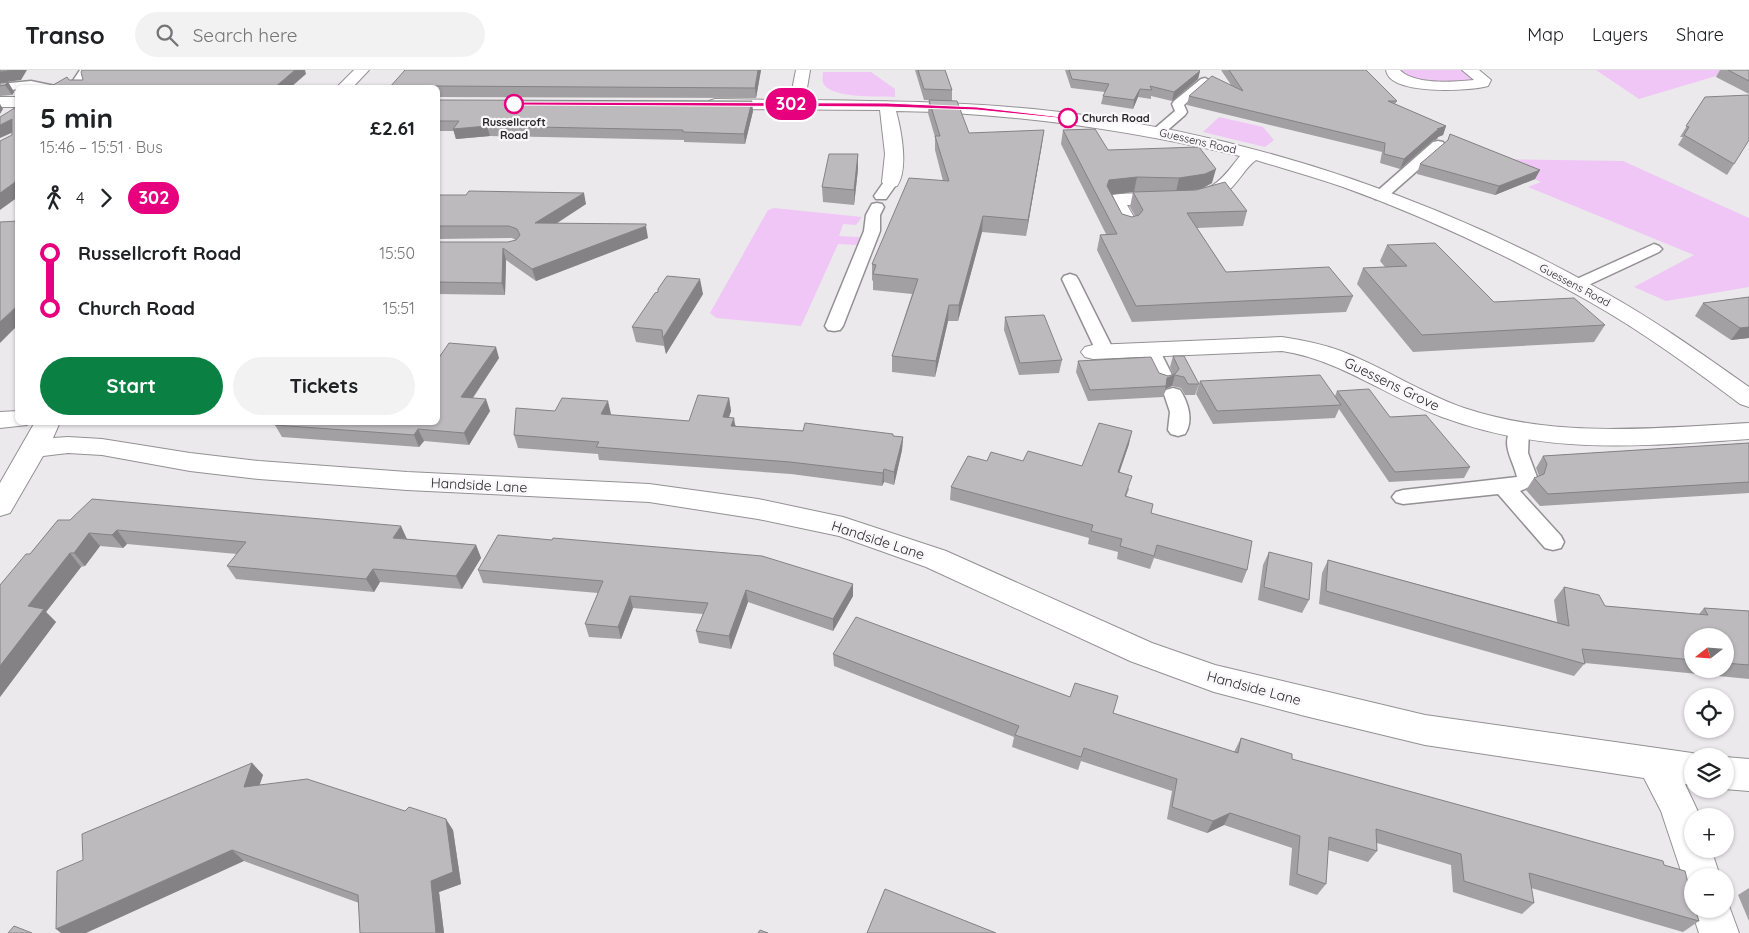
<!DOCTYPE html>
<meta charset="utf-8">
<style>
:root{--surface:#fff;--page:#f2f2f2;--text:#202124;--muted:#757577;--line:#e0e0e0;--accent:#0b8043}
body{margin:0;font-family:Quicksand,sans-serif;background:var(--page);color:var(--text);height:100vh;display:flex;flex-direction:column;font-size:19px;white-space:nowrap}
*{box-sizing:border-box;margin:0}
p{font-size:16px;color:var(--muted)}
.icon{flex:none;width:28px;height:28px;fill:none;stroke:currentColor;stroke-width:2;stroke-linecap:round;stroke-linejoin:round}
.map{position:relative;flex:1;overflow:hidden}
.details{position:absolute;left:15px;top:15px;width:425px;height:340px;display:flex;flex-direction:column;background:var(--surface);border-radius:8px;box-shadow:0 1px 4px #0004}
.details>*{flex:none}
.badge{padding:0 10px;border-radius:16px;font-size:18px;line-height:32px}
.needle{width:32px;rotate:253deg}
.fabs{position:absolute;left:1684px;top:558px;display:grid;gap:10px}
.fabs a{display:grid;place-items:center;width:50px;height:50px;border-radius:50%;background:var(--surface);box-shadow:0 1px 4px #0004;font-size:25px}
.map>.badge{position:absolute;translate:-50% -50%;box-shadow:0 0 0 2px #fff}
.legs{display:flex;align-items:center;gap:8px;height:55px;padding:0 25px;font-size:16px}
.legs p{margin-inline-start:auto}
.overview{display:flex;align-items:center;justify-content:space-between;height:85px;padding:0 25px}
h1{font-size:28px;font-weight:700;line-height:38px}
.primary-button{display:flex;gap:10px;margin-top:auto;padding:10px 25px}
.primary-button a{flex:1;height:58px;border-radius:30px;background:var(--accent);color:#fff;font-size:20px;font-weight:700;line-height:58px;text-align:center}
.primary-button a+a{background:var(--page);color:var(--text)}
ul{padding:0 25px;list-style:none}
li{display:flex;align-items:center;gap:18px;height:55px;font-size:19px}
li i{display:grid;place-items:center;width:8px;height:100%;margin:0 6px;background:currentColor}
li i::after{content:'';width:12px;height:12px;margin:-6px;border:4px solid;border-radius:50%;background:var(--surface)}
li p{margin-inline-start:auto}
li:first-child i{background:linear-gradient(#0000 50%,currentColor 0)}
li:last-child i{background:linear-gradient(currentColor 50%,#0000 0)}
header{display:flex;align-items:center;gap:30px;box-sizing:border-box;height:70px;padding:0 25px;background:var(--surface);border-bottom:1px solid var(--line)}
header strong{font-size:24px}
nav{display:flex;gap:28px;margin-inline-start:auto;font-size:18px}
.search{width:350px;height:45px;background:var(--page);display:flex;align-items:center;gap:12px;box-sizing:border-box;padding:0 18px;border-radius:28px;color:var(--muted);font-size:19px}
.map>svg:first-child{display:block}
.green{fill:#efc6f6}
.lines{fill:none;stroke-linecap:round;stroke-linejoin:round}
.lane-casing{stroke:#939193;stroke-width:3}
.street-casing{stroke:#939193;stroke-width:2}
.lane{fill:#fff;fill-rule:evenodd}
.street{fill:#fff;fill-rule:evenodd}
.wall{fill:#a2a0a2;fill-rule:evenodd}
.shaded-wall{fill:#848284}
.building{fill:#bcbabc;stroke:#848284}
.line-1{fill:#e6007e;stroke:#fff}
.stop-1-dot{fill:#fff;stroke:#e6007e;stroke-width:2.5}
.labels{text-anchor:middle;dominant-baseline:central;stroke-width:4.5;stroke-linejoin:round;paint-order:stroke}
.far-stop-label{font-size:11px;font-weight:bold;fill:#2a292a;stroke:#f9f7f9;text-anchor:start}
.far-street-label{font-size:11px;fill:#2a292a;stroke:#f9f7f9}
.street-label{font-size:14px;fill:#2a292a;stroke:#f9f7f9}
</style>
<header>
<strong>Transo</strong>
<div class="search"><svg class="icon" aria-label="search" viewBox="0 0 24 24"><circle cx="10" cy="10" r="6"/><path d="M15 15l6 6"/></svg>Search here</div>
<nav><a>Map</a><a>Layers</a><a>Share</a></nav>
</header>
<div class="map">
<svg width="1749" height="863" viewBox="0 0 1749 863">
<rect width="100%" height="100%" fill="#ece9ec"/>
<!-- green -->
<g class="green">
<path d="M1399 0H1462L1476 7 1473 12 1425 13 1409 9Z"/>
<path d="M1596 0H1736L1639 29Z"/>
<path d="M823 2H871L895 19V27C880 26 831 29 823 13 822 10 823 5 823 2Z"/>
<path d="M1219 47 1263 57 1274 70 1265 77 1203 62Z"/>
<path d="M1486 89 1623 91 1749 148V217L1666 231 1634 217 1694 185 1528 117 1541 112Z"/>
<path d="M774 138 862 147 856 155 843 154 839 166 859 167 861 169 857 175 838 174 801 256 716 248 710 243 768 140Z"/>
</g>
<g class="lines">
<defs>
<g id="lane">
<path d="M80 0H92L84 12 87 18H75L72 12Z"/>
<path d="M1205 8 1211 11 1184 35 1187 42 1185 45 1162 65H1154L1152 62 1154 59 1175 41 1172 34 1174 31 1201 9Z"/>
<path d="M31 11 55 16 57 18H18V19L0 22V14Z"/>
<path d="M1438 71 1443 72 1445 75 1443 78 1385 129H1375L1373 126 1375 123 1433 72Z"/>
<path d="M891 108 898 112 886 129H876L874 126 886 109Z"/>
<path d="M877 133 882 134 884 137 880 145V161L843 256 840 260 834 261 828 260 825 256 864 161 866 145 872 134Z"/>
<path d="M1654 174 1659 176 1662 179 1659 182 1582 218H1570L1568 215 1570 212Z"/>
<path d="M1070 204 1076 206 1078 209 1114 281 1111 285 1105 286 1099 285 1096 281 1062 209 1064 206Z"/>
<path d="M1150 274 1156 275 1159 279 1174 309 1172 313 1165 315 1158 313 1141 279 1144 275Z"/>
<path d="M1173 318 1180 320C1188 332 1194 351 1185 364L1178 366 1171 364 1168 360 1170 342 1164 324 1166 320Z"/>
<path d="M1519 355 1526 357 1529 361 1528 383 1537 407 1534 415 1520 421 1561 466 1564 472 1561 478 1553 480 1545 478 1498 424 1403 434 1396 432 1392 427 1396 422 1403 420 1517 407C1513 389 1500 375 1512 357Z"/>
</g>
<g id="street">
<path d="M354 0H369L352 18H336Z"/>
<path d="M796 0H810L805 30C898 31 991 32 1083 45 1266 70 1445 132 1606 223 1656 251 1702 284 1749 317V337L1740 334C1692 298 1643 262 1590 232 1511 187 1429 148 1343 117 1314 107 1285 99 1256 90 1245 98 1238 113 1227 122 1204 139 1155 135 1127 135L1138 154 1135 158 1128 160 1121 158 1106 130 1108 126C1139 118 1186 133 1213 115 1224 108 1232 96 1240 86 1126 59 1013 43 896 41 901 59 909 99 897 116L891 117 885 116 882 112 885 84 880 40 715 39 709 37 707 34 709 31 715 29 790 30Z"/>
<path d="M1386 0H1400C1414 15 1455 12 1474 10L1462 0H1479L1491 10 1488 16C1470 21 1389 26 1386 0Z"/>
<rect x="0" y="27" width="18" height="10"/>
<path d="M1282 267C1302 270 1322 274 1341 281 1383 297 1421 323 1464 338 1557 369 1653 358 1749 353V369C1640 376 1548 386 1442 347 1387 327 1341 290 1282 281L1093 289 1085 287 1081 282 1085 277 1093 275Z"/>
<path d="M18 341V352H28L27 355 0 358V342Z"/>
<path d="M35 352H60L53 368 68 367 102 369 190 383 259 391 407 402 649 414 758 429 843 447 946 481 1152 573 1215 595 1425 645 1692 683 1701 686H1692V715L1685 714 1700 746H1692V779H1711L1720 806H1692V821L1687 819 1661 741 1644 708 1425 675 1305 646 1214 622 1130 591 926 497 839 466 758 449 649 432 407 420 259 409 190 401 102 385 68 383 43 386 10 443 0 446V413Z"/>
<path d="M1725 687 1749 689V721L1724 719Z"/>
<path d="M1725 825 1739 863H1699L1691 839 1692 836V839H1725Z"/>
</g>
</defs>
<!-- lane casing -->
<use href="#lane" class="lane-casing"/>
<!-- street casing -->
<use href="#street" class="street-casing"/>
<!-- lane -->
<use href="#lane" class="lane"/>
<!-- street -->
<use href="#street" class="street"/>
</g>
<!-- wall -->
<g class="wall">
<path d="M761 0 756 28 438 27V18H389Z"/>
<path d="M915 0H945L952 20V31L969 63 1042 74 1026 166 982 162 958 251H948L935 307 892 302V286L912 224 873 220V211L872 210V194L943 111 935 80V67L928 43 929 30H924Z"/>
<path d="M1065 0H1198L1200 1 1198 9 1172 31 1151 26V29L1138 27 1133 39 1101 34 1103 26 1105 22 1071 18Z"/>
<path d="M1221 0H1366L1397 31 1395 34 1446 56 1443 65 1438 67 1437 69 1432 71 1400 99 1380 93 1382 82 1187 35 1189 26 1231 15Z"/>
<path d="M1720 0H1749V24L1716 7Z"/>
<path d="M8 12 14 22 12 25 0 26V13Z"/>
<path d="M1705 27 1734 94 1727 105 1678 75 1683 67H1680Z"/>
<path d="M438 30 753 41 745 74 684 72V70L490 66 456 69 454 61H438Z"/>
<path d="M1063 60 1108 80 1212 113 1201 119 1189 120 1247 141 1243 156 1197 158 1226 202 1353 226 1346 242 1132 252 1097 180 1100 165 1106 164 1061 74ZM1133 122 1130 137 1135 146 1132 147 1122 144 1112 124 1134 122H1143Z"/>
<path d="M1450 64 1540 100 1535 109 1495 125 1417 104 1420 94 1447 72Z"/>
<path d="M858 84V99L854 135 823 132 822 117Z"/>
<path d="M438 125 586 134 556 154 648 168 536 211 506 190 505 225 438 224V172H508L516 170 512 168 438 169Z"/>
<path d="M1387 175 1494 232 1605 255 1594 272 1413 282 1357 214 1363 198 1385 197 1380 191Z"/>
<path d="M703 224 666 284 664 276 636 272 632 257Z"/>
<path d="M1749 227V268L1731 270 1695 246 1703 233Z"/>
<path d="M1005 247 1062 290 1059 303 1019 305 1004 260Z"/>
<path d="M1173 286 1199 314 1195 325H1185L1181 318 1172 316 1165 319 1163 327 1088 331 1076 302 1078 291 1159 303 1168 306 1173 304 1170 297Z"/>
<path d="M499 288 473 328 490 341 469 375 424 371 419 377 282 367 275 355Z"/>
<path d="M1200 311 1335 326 1337 321 1390 347 1470 397 1464 408 1389 412 1339 339 1335 348 1213 354 1196 324Z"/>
<path d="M729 328 731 341 729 347 736 356 903 367 902 380 894 415 884 412 882 416 791 404 599 390 598 384 518 378 514 365 555 341 611 344 610 345 689 351Z"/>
<path d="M1749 373V423L1540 436 1526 420 1534 408 1539 406 1536 398 1543 386Z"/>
<path d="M1129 374 1119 403 1129 419 1126 427 1151 443 1247 500 1242 513 1154 488 1150 499 1117 489 1118 482 1088 474 1089 468 950 430 951 417 987 391H1023L1082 396Z"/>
<path d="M58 450 407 469 476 475 481 488 462 519 380 512 374 522 236 509 227 496 237 484 127 474 123 478 100 476 85 496 81 497 46 542 56 552 0 627V515L30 484Z"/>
<path d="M1269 482 1309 530 1302 543 1258 530 1263 495Z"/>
<path d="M1328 490 1557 552 1554 530 1564 517 1605 536 1699 544 1704 538 1749 541V609L1585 593 1574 606 1319 534 1322 503ZM1692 566H1725V599H1692Z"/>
<path d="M478 500 853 514V526L833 561 748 532 731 579 699 573 696 561 703 544 633 538 621 569 589 567 585 554 598 523 483 513Z"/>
<path d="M833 584 1113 643 1234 682 1241 668 1292 689 1664 795 1699 851 1683 862 1531 818 1534 833 1522 844 1453 822 1451 795 1377 773V781L1368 792 1328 780 1326 814 1317 825 1289 815 1292 778 1224 755 1207 763 1167 749 1172 721 1081 691 1078 700 1012 677 1014 667 834 596Z"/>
<path d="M252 693 263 705 259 715 453 760 461 814 439 822 444 863H360L359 833 244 791 83 790Z"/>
<path d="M1749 818V851L1738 825Z"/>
</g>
<!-- shaded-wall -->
<g class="shaded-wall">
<path d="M15 0H27L21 10 0 13V2Z"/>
<path d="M295 0H305L306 4 290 18H274Z"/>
<path d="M758 0H761L756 28 755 18Z"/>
<path d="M1200 1 1198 9 1172 31 1174 22Z"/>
<path d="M8 12 14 22 12 25 5 15Z"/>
<path d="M1140 19 1138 27 1133 39 1134 30Z"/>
<path d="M752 31 753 41 745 74 744 64Z"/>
<path d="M0 34 3 39 0 44Z"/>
<path d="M12 49 18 60 0 68V55Z"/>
<path d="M487 56 490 66 456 69 453 59Z"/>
<path d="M1446 56 1443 65 1438 67 1437 69 1432 71 1400 99 1404 89 1437 59Z"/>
<path d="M1044 60 1042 74 1026 166 1028 150Z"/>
<path d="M858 84V99L854 135V120Z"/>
<path d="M1216 99 1212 113 1201 119 1176 122 1179 108Z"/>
<path d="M1540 100 1535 109 1495 125 1499 116Z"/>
<path d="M1137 107 1134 122 1106 125 1107 116 1109 110Z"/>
<path d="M18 110V127L0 140V123Z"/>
<path d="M584 123 586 134 538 165 535 153Z"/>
<path d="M983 146 982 162 958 251 959 235Z"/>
<path d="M646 156 648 168 536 211 532 199Z"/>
<path d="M503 178 506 190 505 225 502 213Z"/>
<path d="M700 209 703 224 666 284 663 268Z"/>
<path d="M18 235V255L0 273V252Z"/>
<path d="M949 235 948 251 935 307 936 291Z"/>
<path d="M1749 257V268L1731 270 1740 258Z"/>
<path d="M496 277 499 288 465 339 461 327Z"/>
<path d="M1175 305 1172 316 1165 319 1167 308Z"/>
<path d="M729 328 731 341 725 359 723 347Z"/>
<path d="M486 329 490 341 469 375 464 363Z"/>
<path d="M608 331 611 344 604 357 601 344Z"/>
<path d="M734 348 736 360 731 356Z"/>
<path d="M418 359 424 371 419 377 414 365Z"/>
<path d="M1132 361 1129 374 1115 415 1118 402Z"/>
<path d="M903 367 902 380 894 415V402Z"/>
<path d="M884 399V412L882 416 883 403Z"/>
<path d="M401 456 407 469 393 468Z"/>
<path d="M117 460 127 474 123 478 112 465Z"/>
<path d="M89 463 100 476 85 496 74 483Z"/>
<path d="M476 475 481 488 462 519 456 506Z"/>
<path d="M70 483 81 497 46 542 56 552 0 627V596L28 536Z"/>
<path d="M373 499 380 512 374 522 366 509Z"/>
<path d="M853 514V526L833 561V549Z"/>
<path d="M746 520 748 532 731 579 729 566Z"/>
<path d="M630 526 633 538 621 569 618 557Z"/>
<path d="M252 693 263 705 255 729 244 717Z"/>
<path d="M1230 743 1224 755 1207 763 1213 751Z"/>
<path d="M446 749 453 760 461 814 439 822 444 863H436L431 811Z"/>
<path d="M232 780 244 791 86 863H61L56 859Z"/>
</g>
<!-- building -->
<g class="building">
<path d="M0 0H15L0 2Z"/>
<path d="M82 0H295L274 18H48L67 7 69 10H83L81 2Z"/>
<path d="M405 0H758L755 18 435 16 434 18H389Z"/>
<path d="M918 0H945L952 20 924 19Z"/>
<path d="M1069 0H1198L1200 1 1174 22 1150 16 1152 20 1140 19 1134 30 1103 26 1109 14 1072 9Z"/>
<path d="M1229 0H1366L1397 31H1388L1446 56 1437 59 1440 60 1436 61 1404 89 1384 84 1385 73 1189 26 1212 6 1243 21Z"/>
<path d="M1728 0H1749V11Z"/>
<path d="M8 12 5 15 0 16V13Z"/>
<path d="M1749 25V70L1734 94 1684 65 1689 57 1686 56 1705 27Z"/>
<path d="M438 30 752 31 744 64 683 62V60L487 56 453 59 459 51H438Z"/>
<path d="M929 30 957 31 969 63 1044 60 1028 150 983 146 959 235H949L936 291 892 286 918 209 873 204 876 195 872 194 909 108 949 111 935 66H940Z"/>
<path d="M18 36V110L0 123V71L12 65V49L0 55V47Z"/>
<path d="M1095 59 1108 80 1199 77 1216 99 1205 104 1179 108 1137 107 1109 110 1107 116 1122 144 1132 147 1139 145 1143 140 1133 122 1196 120 1225 112 1247 141 1187 143 1226 202 1329 197 1353 226 1136 236 1100 165 1117 164 1063 60Z"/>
<path d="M1450 64 1540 100 1499 116 1420 94 1448 70Z"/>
<path d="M829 84H858L854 120 822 117Z"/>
<path d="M469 121 584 123 535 153 646 154V156L532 199 503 178 502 213 438 212V172H508L516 170 520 165 517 159 509 156H438V125H466Z"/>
<path d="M18 151V235L0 252V152Z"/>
<path d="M1435 173 1494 232 1574 228 1605 255 1422 265 1363 198 1407 196 1387 175Z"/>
<path d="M667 206 700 209 663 268 662 260 632 257 655 223 658 222V219Z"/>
<path d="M1749 227V257L1740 258 1703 233Z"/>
<path d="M1044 245 1062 290 1020 293 1005 247Z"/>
<path d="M449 273 496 277 461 327 486 329 464 363 418 359 414 365 275 355 277 352H438V289Z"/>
<path d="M1173 286H1184L1199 314H1188L1184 307 1175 305 1167 308 1166 316 1090 320 1078 291 1151 287 1159 303 1168 306 1175 304 1179 299Z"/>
<path d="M1320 305 1341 335 1217 341 1200 311Z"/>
<path d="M1369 319 1390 347 1426 345 1470 397 1395 402 1337 321Z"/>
<path d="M698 325 729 328 723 347 734 348 731 356 803 361 805 353 893 364V366L903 367 894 402 884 399 883 403 790 392 596 377 599 372 514 365 516 338 555 341 562 328 608 331 601 344 689 351Z"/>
<path d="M1099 353 1132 361 1118 402 1132 406 1125 426 1153 434 1151 443 1252 471 1247 500 1157 475 1154 486 1120 476 1122 469 1091 461 1093 455 951 417 968 386 987 391 991 382 1023 391 1028 381 1082 396Z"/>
<path d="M1749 373V412L1548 424 1534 408 1544 404 1547 394 1543 386Z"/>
<path d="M92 429 401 456 393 468 476 475 456 506 373 499 366 509 227 496 246 472 117 460 112 465 89 463 74 483H70L28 536 44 539 0 596V515L26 484H30L58 450H70Z"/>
<path d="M498 465 552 470 553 468 762 486 853 514 833 549 746 520 729 566 696 561 708 533 630 526 618 557 585 554 603 511 478 500Z"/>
<path d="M1269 482 1312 493 1309 530 1264 517Z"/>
<path d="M1328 490 1569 556 1564 517 1599 525 1605 536 1708 545 1704 538 1749 541V595L1725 593V566H1692V590L1582 579 1585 594 1326 521Z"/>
<path d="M856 547 1070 627 1075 613 1118 626 1113 643 1238 683 1241 668 1292 684V689L1663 791 1664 795 1685 801 1692 829V839H1695L1699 851 1529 803 1534 833 1464 811 1461 784 1376 759 1377 781 1329 767 1326 814 1297 804 1300 766 1230 743 1213 751 1172 737 1177 709 1084 678 1081 687 1015 665 1019 656 833 584Z"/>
<path d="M252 693 244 717 307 709 405 741 409 737 446 749 453 802 431 811 436 863H360L358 825 232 780 56 859 57 801 83 790 82 764Z"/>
<path d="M885 819 996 863H867Z"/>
<path d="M14 856 32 863H8Z"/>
<path d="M760 860 768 863H758Z"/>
</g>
<!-- line-1 -->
<path class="line-1" d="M512 32 887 33 977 37 1070 48 1068 49 977 40 887 37 514 35Z"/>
<!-- markers -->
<g class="stop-1-dot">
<circle cx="514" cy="34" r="9"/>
<circle cx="1068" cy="48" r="9"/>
</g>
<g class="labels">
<!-- far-stop labels -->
<g class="far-stop-label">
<text x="1082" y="48">Church Road</text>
<text x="514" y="52" text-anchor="middle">Russellcroft<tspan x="514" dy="13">Road</tspan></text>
</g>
<!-- far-street labels -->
<g class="far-street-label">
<text transform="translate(1198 71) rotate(13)">Guessens Road</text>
<text transform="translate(1575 215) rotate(28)">Guessens Road</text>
</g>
<!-- street labels -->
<g class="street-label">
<text transform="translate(1392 314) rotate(26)">Guessens Grove</text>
<text transform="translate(479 415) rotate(3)">Handside Lane</text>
<text transform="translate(878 470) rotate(18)">Handside Lane</text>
<text transform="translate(1254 618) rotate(15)">Handside Lane</text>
</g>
</g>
</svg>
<div class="fabs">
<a><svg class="needle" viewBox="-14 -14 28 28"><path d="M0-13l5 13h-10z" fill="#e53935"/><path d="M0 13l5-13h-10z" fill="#757577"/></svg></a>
<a><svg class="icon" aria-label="locate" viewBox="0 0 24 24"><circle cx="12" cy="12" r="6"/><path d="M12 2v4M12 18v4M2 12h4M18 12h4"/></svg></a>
<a><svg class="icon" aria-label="layers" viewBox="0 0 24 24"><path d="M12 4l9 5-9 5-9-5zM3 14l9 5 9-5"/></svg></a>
<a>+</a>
<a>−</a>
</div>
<b class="badge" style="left:791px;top:34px;background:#e6007e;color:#fff">302</b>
<section class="details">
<div class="overview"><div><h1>5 min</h1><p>15:46 – 15:51 · Bus</p></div><b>£2.61</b></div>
<div class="legs"><svg class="icon" aria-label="walk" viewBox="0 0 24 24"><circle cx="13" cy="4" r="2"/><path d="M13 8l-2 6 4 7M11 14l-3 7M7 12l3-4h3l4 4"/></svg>4<svg class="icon" aria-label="forward" viewBox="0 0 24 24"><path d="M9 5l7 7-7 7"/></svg><b class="badge" style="background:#e6007e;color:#fff">302</b></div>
<ul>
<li><i style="color:#e6007e"></i><b>Russellcroft Road</b><p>15:50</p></li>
<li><i style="color:#e6007e"></i><b>Church Road</b><p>15:51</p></li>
</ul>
<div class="primary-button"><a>Start</a><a>Tickets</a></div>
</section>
</div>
